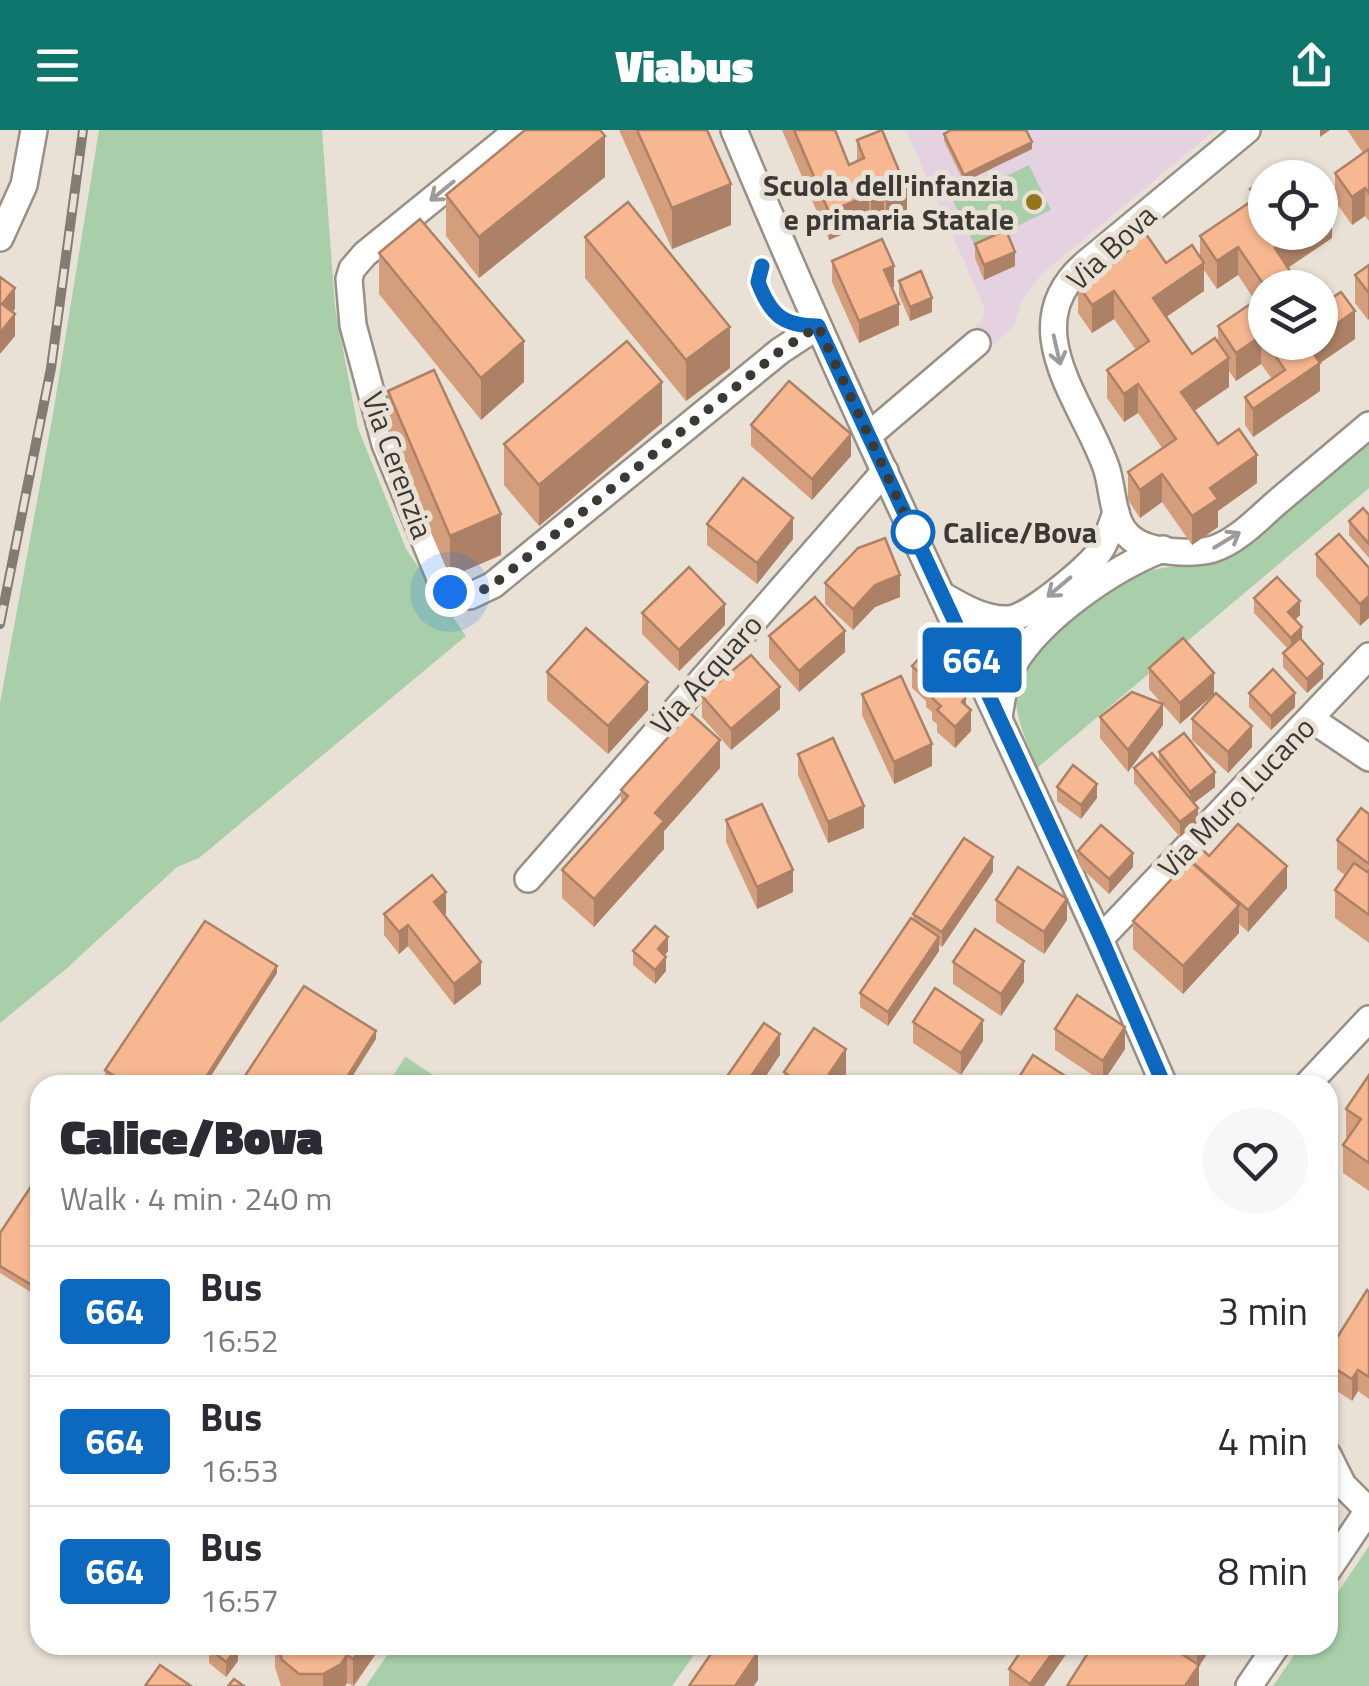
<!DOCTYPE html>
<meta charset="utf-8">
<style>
:root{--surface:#fff;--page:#f7f7f7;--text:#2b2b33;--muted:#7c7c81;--line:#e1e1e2;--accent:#0f766e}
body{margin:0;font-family:"Titillium Web",sans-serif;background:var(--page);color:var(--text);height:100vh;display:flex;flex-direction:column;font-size:38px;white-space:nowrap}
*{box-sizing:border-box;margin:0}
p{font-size:32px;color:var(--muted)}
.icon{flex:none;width:55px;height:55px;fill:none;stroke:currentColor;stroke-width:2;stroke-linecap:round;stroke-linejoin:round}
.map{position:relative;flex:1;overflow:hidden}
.panel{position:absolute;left:30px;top:945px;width:1308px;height:580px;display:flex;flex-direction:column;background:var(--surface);border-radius:30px;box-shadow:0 2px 8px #0004}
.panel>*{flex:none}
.badge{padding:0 20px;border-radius:8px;font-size:35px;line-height:65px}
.tools{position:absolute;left:1248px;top:30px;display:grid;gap:20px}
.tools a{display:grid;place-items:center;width:90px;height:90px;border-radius:50%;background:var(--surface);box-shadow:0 2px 8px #0004;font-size:50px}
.you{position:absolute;width:50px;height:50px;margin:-25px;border:8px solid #fff;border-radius:50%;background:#1a73e8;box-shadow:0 0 0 15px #1a73e833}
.map>.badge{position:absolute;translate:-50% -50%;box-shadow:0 0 0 5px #fff}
.round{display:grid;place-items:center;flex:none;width:105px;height:105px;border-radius:52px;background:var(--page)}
.headline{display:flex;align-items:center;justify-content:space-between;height:170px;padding:0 30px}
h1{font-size:48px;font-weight:800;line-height:75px}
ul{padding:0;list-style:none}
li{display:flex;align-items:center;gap:30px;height:130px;padding:0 30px;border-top:2px solid var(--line)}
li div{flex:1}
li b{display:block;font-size:38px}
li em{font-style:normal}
li .badge{min-width:110px;font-weight:700;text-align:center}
header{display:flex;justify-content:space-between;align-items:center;height:130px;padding:0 30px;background:var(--accent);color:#fff;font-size:45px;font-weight:800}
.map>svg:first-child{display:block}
.education{fill:#e5d2e1}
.green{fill:#a9cfaa}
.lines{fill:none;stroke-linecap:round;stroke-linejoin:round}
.minor-casing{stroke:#989085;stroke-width:30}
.minor{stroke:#fff;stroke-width:25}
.rail-casing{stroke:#817c74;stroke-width:10}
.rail{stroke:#e9e1d5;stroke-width:6;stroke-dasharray:19;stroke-linecap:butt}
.wall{fill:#d49e7d;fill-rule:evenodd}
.shaded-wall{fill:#ad8166}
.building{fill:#f7b891;stroke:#ad8166;stroke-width:2.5}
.oneway{stroke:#9e9c9a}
.line-casing{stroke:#fff;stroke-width:22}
.line{stroke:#0c69bf;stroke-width:15}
.walk{stroke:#3c3934;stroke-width:10;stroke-dasharray:0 18}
.poi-dot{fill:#94751c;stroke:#e9e1d5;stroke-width:4}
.stop-dot{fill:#fff;stroke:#0c69bf;stroke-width:5}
.labels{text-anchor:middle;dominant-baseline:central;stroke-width:10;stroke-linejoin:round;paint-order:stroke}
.poi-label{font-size:30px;font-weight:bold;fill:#3c3934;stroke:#e9e1d5;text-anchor:end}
.street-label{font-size:30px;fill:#3c3934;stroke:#e9e1d5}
.stop-label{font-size:30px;font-weight:bold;fill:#3c3934;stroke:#e9e1d5;text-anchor:start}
</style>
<header><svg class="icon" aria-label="menu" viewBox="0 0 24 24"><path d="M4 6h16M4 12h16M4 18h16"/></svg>Viabus<svg class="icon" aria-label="share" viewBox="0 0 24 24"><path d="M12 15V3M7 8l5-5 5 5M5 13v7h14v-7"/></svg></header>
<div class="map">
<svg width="1369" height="1556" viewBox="0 0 1369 1556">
<rect width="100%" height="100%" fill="#e9e1d5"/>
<!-- education -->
<path class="education" d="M906 0H1215L1042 144 1021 172 1015 195 984 223 969 202 982 191 985 179Z"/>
<!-- green -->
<g class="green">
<path d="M99 0H322L335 177 358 298 406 419 466 506 199 728 177 737 66 839 0 893V573L53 284Z"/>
<path d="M1029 35 1051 80 975 116 953 71Z"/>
<path d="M1369 310V358L1037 638C1028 613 1012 584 1017 557 1025 519 1109 452 1146 442 1178 432 1213 438 1242 420Z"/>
<path d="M405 927H406L448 955H387Z"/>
<path d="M1369 1416V1556H1273L1301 1515H1328V1477Z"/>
<path d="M394 1515H701L672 1556H366Z"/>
</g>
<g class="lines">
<defs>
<g id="minor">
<path d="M518 0 365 124 352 139 349 149 353 195 385 314 439 446 450 462 470 466 493 455 780 221 818 196"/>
<path d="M734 0C868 323 1026 634 1164 955"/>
<path d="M1247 0 1084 135C1014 197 1083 272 1106 337 1114 360 1111 392 1131 408 1149 423 1192 425 1213 419 1236 412 1257 390 1275 374 1306 348 1338 321 1369 295"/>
<path d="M0 108 24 55 34 0"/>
<path d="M869 305 977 213"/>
<path d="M942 465C961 476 984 490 1008 489 1029 488 1083 441 1097 425 1107 412 1111 396 1116 382"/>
<path d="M999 587C1002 569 1004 550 1014 534 1042 487 1113 438 1163 419"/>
<path d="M1311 589 1369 628"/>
<path d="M528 749 885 341"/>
<path d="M1101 808 1369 526"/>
<path d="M1307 955 1369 889"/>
<path d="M1328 1325 1343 1355 1368 1380"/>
<path d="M1328 1440 1369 1379"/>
<path d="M1249 1556 1277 1515"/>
</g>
</defs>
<!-- minor casing -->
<use href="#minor" class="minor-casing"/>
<!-- minor -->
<use href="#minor" class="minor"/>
<defs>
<path id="rail" d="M0 494 51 238 83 0"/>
</defs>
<!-- rail casing -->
<use href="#rail" class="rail-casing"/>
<!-- rail -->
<use href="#rail" class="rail"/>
</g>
<!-- wall -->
<g class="wall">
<path d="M619 0H707L731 95 672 119Z"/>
<path d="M782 0H835L849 35 857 32V10L907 89 886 97 884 92 871 98 869 93 829 110Z"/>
<path d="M1347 0H1369V91L1365 86 1352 95 1335 71V43L1363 23Z"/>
<path d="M944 4 1032 19 964 52 944 11Z"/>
<path d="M605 47 479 148 446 106V65Z"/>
<path d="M1265 49V102L1332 108 1288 138 1265 158V212L1355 209 1320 233V261L1253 307 1245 295V267L1272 249 1261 234 1236 251 1229 241V257L1194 281 1218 314 1257 353 1218 381V397L1192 415 1162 372 1140 388 1128 370V342L1162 318 1138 283 1124 292 1107 268V240L1136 220 1114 189 1092 203 1078 183V155L1120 126V107L1166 133 1200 127V106L1250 72V59ZM1204 140 1217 159 1238 145 1255 171 1218 196V212L1192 224 1166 187 1204 161Z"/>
<path d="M585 107 730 238 686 271 585 148Z"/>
<path d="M975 114 1015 136 984 150 975 128Z"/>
<path d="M379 123 524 252 481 290 379 164Z"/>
<path d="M832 131 894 157 892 158 899 195 859 213 832 152Z"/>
<path d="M1369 135 1368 190 1355 173V145Z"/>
<path d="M899 151 932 182 910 191 899 165Z"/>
<path d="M388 261 501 425 450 447 388 302Z"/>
<path d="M662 293 539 396 504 355V314Z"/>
<path d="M751 295 851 326 812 370 751 316Z"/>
<path d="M1369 385V428L1349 405V391Z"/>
<path d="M707 394 793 409 757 454 707 415Z"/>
<path d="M1316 424 1369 438 1360 496 1316 446Z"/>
<path d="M825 453 900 467 875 477 853 500 825 474Z"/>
<path d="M1254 468 1300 485 1295 490 1302 511 1323 548 1307 563 1283 537V523L1288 519 1254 483Z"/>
<path d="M642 483 725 495 679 541 642 504Z"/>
<path d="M769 506 845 522 799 562 769 528Z"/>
<path d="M912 536 961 553 971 601 955 618 937 602V594L932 590V582L926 577V571L912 558Z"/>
<path d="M1149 538 1214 564 1180 594 1163 575V595L1128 642 1100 608V587L1161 573 1149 559Z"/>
<path d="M547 542 648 580 608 624 547 570Z"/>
<path d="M1249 563 1295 577 1271 600 1249 577Z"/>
<path d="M862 564 932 636 894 654 862 585Z"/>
<path d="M702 566 780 579 731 620 702 587Z"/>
<path d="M1192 589 1252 617 1228 643 1192 610Z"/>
<path d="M1159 622 1215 657 1194 673 1198 692 1180 707 1134 653V638L1159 632Z"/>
<path d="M798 624 864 698 828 713 798 645Z"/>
<path d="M720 638 664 701V719L594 797 562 768V740L621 674V660Z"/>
<path d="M1057 657 1097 668 1081 689 1057 671Z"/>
<path d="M1369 684V813L1335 788V760L1345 745 1337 739V710Z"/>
<path d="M726 690 793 762 757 779 726 712Z"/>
<path d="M1078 721 1133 737 1109 764 1078 735Z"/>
<path d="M1209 726 1287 758 1248 802 1239 794V803L1183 864 1133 819V791L1191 732Z"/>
<path d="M993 742 942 817 939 815V821L888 896 860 877V863L913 789V784Z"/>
<path d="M996 770 1067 790 1044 824 996 792Z"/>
<path d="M384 784H446L444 785 481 854 454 875 408 816 399 824 384 805Z"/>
<path d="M633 821H668L665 825 666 841 655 854 633 835Z"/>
<path d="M953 832 1024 852 1001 886 953 854Z"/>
<path d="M277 843 205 955H117L105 948V940Z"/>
<path d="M913 892 983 911 961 945 913 913Z"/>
<path d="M1055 899 1125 919 1103 952 1055 920Z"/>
<path d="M784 942 846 947 841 955H784Z"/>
<path d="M1369 945V1061L1343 1043V1015L1348 1008 1346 1007V979Z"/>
<path d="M40 1043V1168L0 1143V1103Z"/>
<path d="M1369 1162V1269L1358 1261 1352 1271 1328 1255V1222Z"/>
<path d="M275 1515H382L354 1556 347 1553 345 1556H281L275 1537Z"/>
<path d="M1069 1515V1520L1044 1556H1009V1539Z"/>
<path d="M1093 1515H1213L1199 1536V1556Z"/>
<path d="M209 1518 238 1531 226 1547 209 1533Z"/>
</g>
<!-- shaded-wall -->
<g class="shaded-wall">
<path d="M1320 0H1330L1320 7Z"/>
<path d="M605 6V47L479 148V107Z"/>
<path d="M1032 12V19L964 52V45Z"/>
<path d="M731 54V95L672 119V78Z"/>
<path d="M1365 58V86L1352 95V67Z"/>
<path d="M907 60V89L886 97V69Z"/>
<path d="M884 64V92L871 98V70Z"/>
<path d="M869 65V93L829 110V82Z"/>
<path d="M1332 80V108L1275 146V118L1298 102H1320V88Z"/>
<path d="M1238 117V145L1217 159V131Z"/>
<path d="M1015 122V136L984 150V135Z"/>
<path d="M1204 133V161L1153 196V168Z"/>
<path d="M894 136V157L884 161V140Z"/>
<path d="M15 158V179L2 196V174Z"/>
<path d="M1114 161V189L1092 203V175Z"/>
<path d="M1369 161V189L1368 190V162Z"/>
<path d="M932 168V182L910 191V177Z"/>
<path d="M899 174V195L859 213V191Z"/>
<path d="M1355 181V209L1307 242V214L1320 212V205Z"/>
<path d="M15 184V206L0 224V203Z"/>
<path d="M730 197V238L686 271V230Z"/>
<path d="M1261 206V234L1236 251V223Z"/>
<path d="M524 211V252L481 290V248Z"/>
<path d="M1229 228V257L1181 290V262Z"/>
<path d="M1320 233V261L1253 307V279Z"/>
<path d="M662 252V293L539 396V355Z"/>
<path d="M1138 254V283L1124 292V264Z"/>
<path d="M851 304V326L812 370V349Z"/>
<path d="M1257 325V353L1218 381V397L1192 415V386L1210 358Z"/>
<path d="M1162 344V372L1140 388V360Z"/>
<path d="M501 384V425L450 447V406Z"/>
<path d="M793 388V409L757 454V433Z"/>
<path d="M900 445V467L875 477 853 500V479L875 455Z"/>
<path d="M1369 466V488L1360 496V474Z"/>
<path d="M1300 471V485L1288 496V482Z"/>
<path d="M725 474V495L679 541V520Z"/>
<path d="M1302 497V512L1291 522V508Z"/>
<path d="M845 501V522L799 562V541Z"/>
<path d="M1323 534V548L1307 563V549Z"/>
<path d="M961 539 963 571 966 567V585L971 580V601L955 618 954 547Z"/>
<path d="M1214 543V564L1180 594V573Z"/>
<path d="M648 552V580L608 624V596Z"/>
<path d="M780 557V579L731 620V599Z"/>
<path d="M1295 563V577L1271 600V586Z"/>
<path d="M1163 574V595L1128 642V620Z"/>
<path d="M1252 596V617L1228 643V622Z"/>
<path d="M720 610V638L664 701V719L594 797V769L655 683Z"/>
<path d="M932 614V636L894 654V632Z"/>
<path d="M1215 642V657L1190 676V662Z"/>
<path d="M1097 654V668L1081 689V675Z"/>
<path d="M864 676V698L828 713V692Z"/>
<path d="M1198 678V692L1180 707V692Z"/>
<path d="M1133 723V737L1109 764V749Z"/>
<path d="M993 727V742L942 817V802Z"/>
<path d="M1287 736V758L1248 802V780Z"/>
<path d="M793 740V762L757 779V757Z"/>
<path d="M446 762V784L434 794V772Z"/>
<path d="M1067 769V790L1044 824V802Z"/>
<path d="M1239 775V803L1183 864V836Z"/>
<path d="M408 795V816L399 824V802Z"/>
<path d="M668 807V821L658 834V819Z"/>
<path d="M939 807V821L888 896V882Z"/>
<path d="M666 827V841L655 854V840Z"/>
<path d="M1024 831V852L1001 886V864Z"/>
<path d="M481 832V854L454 875V854Z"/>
<path d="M277 836V843L205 955H201Z"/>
<path d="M983 890V911L961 945V923Z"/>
<path d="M1125 897V919L1103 952V931Z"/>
<path d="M376 901V909L347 955H342Z"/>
<path d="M780 904V925L760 955H745Z"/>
<path d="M846 919V947L841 955H829V944Z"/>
<path d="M1358 1240V1261L1352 1271V1249Z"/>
<path d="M363 1515H382L353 1556V1529Z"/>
<path d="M1058 1515H1069V1520L1044 1556H1030Z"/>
<path d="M1174 1515H1180V1534L1172 1518Z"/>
<path d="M1197 1515H1213L1199 1536V1556H1185L1197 1538Z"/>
<path d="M238 1517V1531L226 1547V1532Z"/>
<path d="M758 1522V1550L754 1556H735Z"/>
<path d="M347 1525V1553L345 1556H323V1544Z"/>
</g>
<!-- building -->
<g class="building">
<path d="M525 0H600L605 6 479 107 446 65Z"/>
<path d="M637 0H707L731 54 672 78Z"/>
<path d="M794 0H835L849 35 864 28 857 10 882 0 907 60 886 69 884 64 871 70 869 65 829 82Z"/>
<path d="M951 0H1026L1032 12 964 45 944 4Z"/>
<path d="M1369 19V63L1365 58 1352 67 1335 43Z"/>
<path d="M1265 49V102H1298L1275 118 1301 158H1266L1238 117 1217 131 1200 106 1256 68 1250 59Z"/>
<path d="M1320 63 1332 80 1320 88Z"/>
<path d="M628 72 730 197 686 230 585 107Z"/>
<path d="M420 89 524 211 481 248 379 123Z"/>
<path d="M1139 94 1166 133 1192 115 1204 133 1153 168 1192 224 1215 208 1229 228 1181 262 1218 314 1239 299 1257 325 1210 358 1218 369 1192 386 1162 344 1140 360 1128 342 1176 309 1138 254 1124 264 1107 240 1149 211 1114 161 1092 175 1078 155 1129 120 1120 107Z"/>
<path d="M1006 100 1015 122 984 135 975 114Z"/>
<path d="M882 109 894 136 884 140 899 174 859 191 832 131Z"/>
<path d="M1369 135V161L1368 162 1355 145Z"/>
<path d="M921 141 932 168 910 177 899 151Z"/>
<path d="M0 147 15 158 2 174 15 184 0 203Z"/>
<path d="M1341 162 1355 181 1320 205V176Z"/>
<path d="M1265 164V211L1261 206 1236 223 1218 196Z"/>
<path d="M627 211 662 252 539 355 504 314Z"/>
<path d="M1266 212H1308L1307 214 1320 233 1253 279 1245 267 1285 240Z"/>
<path d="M434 240 501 384 450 406 388 261Z"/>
<path d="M789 251 851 304 812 349 751 295Z"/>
<path d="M743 348 793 388 757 433 707 394Z"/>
<path d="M1363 378 1369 385V414L1349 391Z"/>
<path d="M1339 404 1369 438V466L1360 474 1316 424Z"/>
<path d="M885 408 900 445 875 455 853 479 825 453 858 418Z"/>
<path d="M689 437 725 474 679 520 642 483Z"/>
<path d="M1277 447 1300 471 1288 482 1302 497 1291 508 1254 468Z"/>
<path d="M815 467 845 501 799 541 769 506Z"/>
<path d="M586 498 648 552 608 596 547 542Z"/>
<path d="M1183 508 1214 543 1180 573 1149 538Z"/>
<path d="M1300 508 1323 534 1307 549 1283 523Z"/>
<path d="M933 514 961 539 954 547 963 554 958 560 966 567 962 572 971 580 955 597 937 580 941 576 932 568 936 564 926 555 929 552 912 536Z"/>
<path d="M751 525 780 557 731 599 702 566Z"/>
<path d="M1273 539 1295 563 1271 586 1249 563Z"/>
<path d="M901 546 932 614 894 632 862 564Z"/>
<path d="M1132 562 1163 574 1128 620 1100 587Z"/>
<path d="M1216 563 1252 596 1228 622 1192 589Z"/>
<path d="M690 583 720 610 655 683 664 691 594 769 562 740 628 666 621 660Z"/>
<path d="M1184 603 1215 642 1190 662 1159 622Z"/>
<path d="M833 608 864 676 828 692 798 624Z"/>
<path d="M1152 623 1198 678 1180 692 1134 638Z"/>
<path d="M1073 635 1097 654 1081 675 1057 657Z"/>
<path d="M762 674 793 740 757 757 726 690Z"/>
<path d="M1361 678 1369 684V734L1337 710Z"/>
<path d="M1238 694 1287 736 1248 780 1191 731 1202 719 1209 726Z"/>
<path d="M1101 695 1133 723 1109 749 1078 721Z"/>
<path d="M964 708 993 727 942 802 913 784Z"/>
<path d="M1189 730 1239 775 1183 836 1133 791Z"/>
<path d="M1354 733 1367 742 1369 740V785L1335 760Z"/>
<path d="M1018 737 1067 769 1044 802 996 770Z"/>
<path d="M432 745 446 762 434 772 481 832 454 854 408 795 399 802 384 784Z"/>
<path d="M911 788 939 807 888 882 860 863Z"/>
<path d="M205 791 277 836 201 955H129L105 940Z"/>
<path d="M655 796 668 807 658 819 666 827 655 840 633 821Z"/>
<path d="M975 799 1024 831 1001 864 953 832Z"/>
<path d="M304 856 376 901 342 955H239Z"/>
<path d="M935 858 983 890 961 923 913 892Z"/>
<path d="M1077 865 1125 897 1103 931 1055 899Z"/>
<path d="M764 893 780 904 745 955H721Z"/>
<path d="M814 898 846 919 829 944 841 953 840 955H797L799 952 784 942Z"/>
<path d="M1033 925 1079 955H1014Z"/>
<path d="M1369 945V1033L1343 1015 1361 989 1346 979Z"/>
<path d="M40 1043V1160L0 1136V1103Z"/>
<path d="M1367 1160 1369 1162V1247L1358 1240 1352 1249 1328 1234V1222Z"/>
<path d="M211 1515H236L238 1517 226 1532 209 1518Z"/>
<path d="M277 1515H363L353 1529 347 1525 341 1534 323 1544H299L282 1530Z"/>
<path d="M717 1515H747L758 1522 735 1556H689Z"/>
<path d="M1025 1515H1058L1030 1554 1009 1539Z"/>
<path d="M1093 1515H1174L1172 1518 1199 1535 1185 1556H1067Z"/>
<path d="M160 1535 191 1556H145Z"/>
<path d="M234 1549 244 1556H228Z"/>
</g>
<!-- one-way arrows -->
<defs><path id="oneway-shaft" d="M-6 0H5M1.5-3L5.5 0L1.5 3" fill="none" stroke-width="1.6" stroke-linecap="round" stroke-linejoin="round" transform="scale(2.5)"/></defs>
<g class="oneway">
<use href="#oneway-shaft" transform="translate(442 61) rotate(141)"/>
<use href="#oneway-shaft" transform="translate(1057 220) rotate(77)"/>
<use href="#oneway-shaft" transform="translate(1227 410) rotate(-31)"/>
<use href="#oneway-shaft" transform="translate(1059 457) rotate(140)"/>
</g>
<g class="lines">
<defs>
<path id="line" d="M762 136 758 152C770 184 782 196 818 196L1101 808 1164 955"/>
</defs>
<!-- line casing -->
<use href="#line" class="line-casing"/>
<!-- line -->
<use href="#line" class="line"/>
<!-- walk -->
<path class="walk" d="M450 462 470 466 493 455 780 221 818 196 913 402"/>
</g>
<!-- markers -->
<circle class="poi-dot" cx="1034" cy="72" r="10"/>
<circle class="stop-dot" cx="913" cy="402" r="20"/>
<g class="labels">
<!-- poi labels -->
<g class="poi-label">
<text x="1014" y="55">Scuola dell'infanzia<tspan x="1014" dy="34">e primaria Statale</tspan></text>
</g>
<!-- street labels -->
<g class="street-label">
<text transform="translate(1111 117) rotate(-43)">Via Bova</text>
<text transform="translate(398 335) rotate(70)">Via Cerenzia</text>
<text transform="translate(706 544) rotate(-48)">Via Acquaro</text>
<text transform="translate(1236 667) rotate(-46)">Via Muro Lucano</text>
</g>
<!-- stop labels -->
<g class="stop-label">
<text x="943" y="402">Calice/Bova</text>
</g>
</g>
</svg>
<div class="tools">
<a><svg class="icon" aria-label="locate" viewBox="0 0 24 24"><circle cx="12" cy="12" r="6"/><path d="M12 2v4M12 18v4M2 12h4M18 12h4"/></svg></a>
<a><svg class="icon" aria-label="layers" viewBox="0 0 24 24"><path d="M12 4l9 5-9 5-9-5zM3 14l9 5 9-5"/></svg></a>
</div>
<div class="you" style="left:450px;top:462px"></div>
<b class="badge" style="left:972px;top:530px;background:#0c69bf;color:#fff">664</b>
<section class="panel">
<div class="headline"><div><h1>Calice/Bova</h1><p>Walk · 4 min · 240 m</p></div><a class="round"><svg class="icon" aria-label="heart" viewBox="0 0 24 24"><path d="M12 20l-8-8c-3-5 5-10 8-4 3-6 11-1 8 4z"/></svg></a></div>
<ul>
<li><span class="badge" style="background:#0c69bf;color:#fff">664</span><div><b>Bus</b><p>16:52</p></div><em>3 min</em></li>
<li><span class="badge" style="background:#0c69bf;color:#fff">664</span><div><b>Bus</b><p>16:53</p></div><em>4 min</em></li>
<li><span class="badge" style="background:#0c69bf;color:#fff">664</span><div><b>Bus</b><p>16:57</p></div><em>8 min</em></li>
</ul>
</section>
</div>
